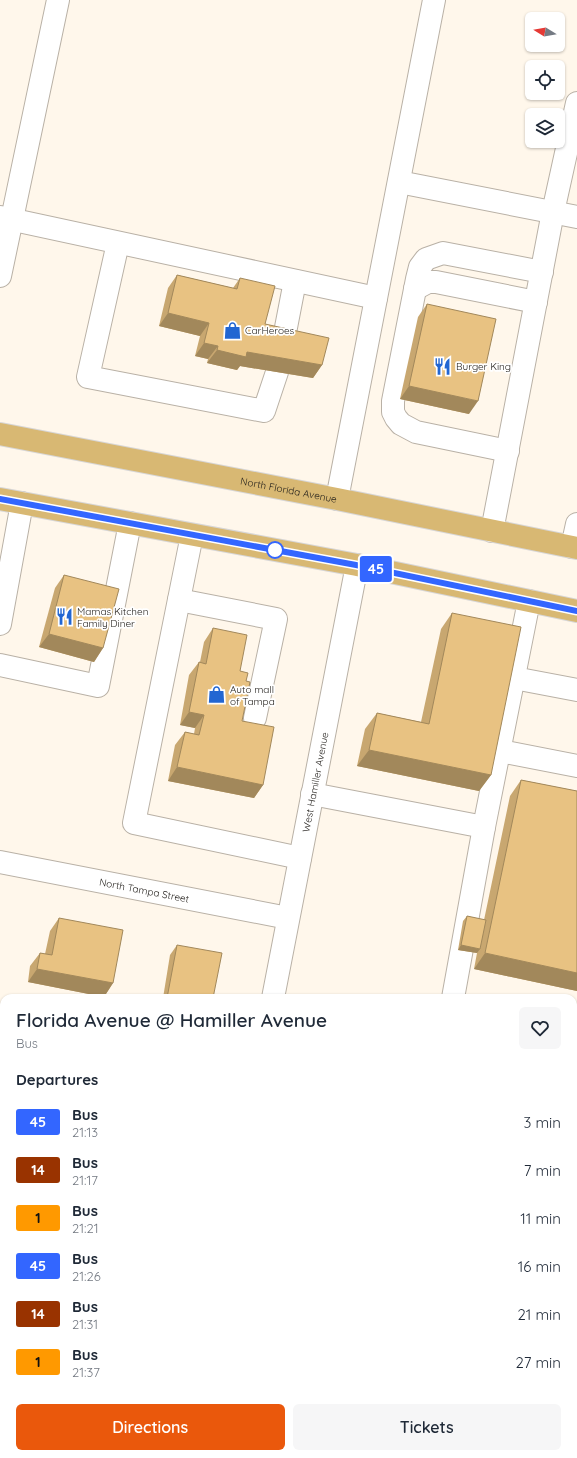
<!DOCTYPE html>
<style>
:root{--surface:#fff;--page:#f6f6f7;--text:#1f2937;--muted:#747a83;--accent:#ea580c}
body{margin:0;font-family:Quicksand,sans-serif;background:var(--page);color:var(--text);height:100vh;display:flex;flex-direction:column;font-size:15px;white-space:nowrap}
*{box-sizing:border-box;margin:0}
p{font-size:13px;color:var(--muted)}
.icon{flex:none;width:22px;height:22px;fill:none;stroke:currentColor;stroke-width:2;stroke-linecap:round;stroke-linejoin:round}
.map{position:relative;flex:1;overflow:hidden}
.drawer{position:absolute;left:0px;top:994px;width:577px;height:464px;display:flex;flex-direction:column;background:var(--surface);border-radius:12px 12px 0 0;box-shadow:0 1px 3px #0004}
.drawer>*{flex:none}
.badge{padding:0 8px;border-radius:3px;font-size:14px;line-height:26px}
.needle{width:26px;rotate:281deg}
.fabs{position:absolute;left:525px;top:12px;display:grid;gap:8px}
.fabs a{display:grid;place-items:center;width:40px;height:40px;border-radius:6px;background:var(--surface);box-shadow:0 1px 3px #0004;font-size:20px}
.map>.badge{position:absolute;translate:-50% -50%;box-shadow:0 0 0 2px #fff}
h2{padding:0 16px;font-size:15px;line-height:36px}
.round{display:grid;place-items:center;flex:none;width:42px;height:42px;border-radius:6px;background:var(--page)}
.summary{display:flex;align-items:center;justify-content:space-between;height:68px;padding:0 16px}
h1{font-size:19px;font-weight:600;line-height:30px}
.button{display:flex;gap:8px;margin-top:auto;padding:8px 16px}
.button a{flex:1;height:46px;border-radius:6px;background:var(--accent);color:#fff;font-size:16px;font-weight:600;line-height:46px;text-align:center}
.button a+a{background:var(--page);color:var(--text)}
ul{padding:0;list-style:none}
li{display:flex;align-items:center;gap:12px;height:48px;padding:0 16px}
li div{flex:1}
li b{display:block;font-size:15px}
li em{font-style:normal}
li .badge{min-width:44px;font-weight:700;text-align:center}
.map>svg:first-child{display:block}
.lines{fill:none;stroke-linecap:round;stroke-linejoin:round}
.minor-casing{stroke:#b9b1a6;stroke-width:24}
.major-casing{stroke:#d7d6d6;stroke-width:24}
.minor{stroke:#fff;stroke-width:22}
.major{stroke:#d8b873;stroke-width:22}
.wall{fill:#c8a770}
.shaded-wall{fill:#a2885b}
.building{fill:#e8c282;stroke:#a2885b}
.line-casing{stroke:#fff;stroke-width:9}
.line{stroke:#36f;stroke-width:6}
.stop-dot{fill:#fff;stroke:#36f;stroke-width:2}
.labels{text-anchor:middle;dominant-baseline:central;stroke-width:3.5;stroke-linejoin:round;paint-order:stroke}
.poi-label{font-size:10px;fill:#201d19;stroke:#fff;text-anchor:start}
.street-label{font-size:10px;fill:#201d19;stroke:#fff}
</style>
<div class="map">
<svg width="577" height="1458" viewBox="0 0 577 1458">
<rect width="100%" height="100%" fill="#fff7eb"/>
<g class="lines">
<defs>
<g id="minor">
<path d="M399 182 577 217"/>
<path d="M0 217 376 298"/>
<path d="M118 243 88 377 264 411 277 372"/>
<path d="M0 276 58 0"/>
<path d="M415 289 428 282H436L536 302"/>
<path d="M283 343 295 281"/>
<path d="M508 451 416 432 401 424 396 418 393 412V401L417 279 420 267 426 259 443 253 542 272"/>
<path d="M337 499 434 0"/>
<path d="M492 531 553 212 577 103"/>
<path d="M192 535 134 823 300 858"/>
<path d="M572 547 577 524"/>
<path d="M179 600 276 619 255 718"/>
<path d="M0 624 22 503"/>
<path d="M0 665 98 686 130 523"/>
<path d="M514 678 577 690"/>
<path d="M500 751 577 766"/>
<path d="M312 794 484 827 529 601"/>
<path id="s1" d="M0 862 288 918"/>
<path id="s2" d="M273 998 357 565"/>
<path d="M453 998 484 827"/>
<path d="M573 1039H577"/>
<path d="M573 1155 577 1156"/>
<path d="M0 1194 4 1195"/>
<path d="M573 1253 577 1226"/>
<path d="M573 1332 577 1336"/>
<path d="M573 1446 577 1447"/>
<path d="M184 1458 185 1454"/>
<path d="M384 1458V1454"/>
<path d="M543 1458 544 1454"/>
</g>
<g id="major">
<path id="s3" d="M0 434 337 499 577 548"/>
<path d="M0 499 357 565 577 611"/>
</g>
</defs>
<!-- minor casing -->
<use href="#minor" class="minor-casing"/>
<!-- major casing -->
<use href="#major" class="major-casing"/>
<!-- minor -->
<use href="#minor" class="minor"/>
<!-- major -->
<use href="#major" class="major"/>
</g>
<!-- wall -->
<g class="wall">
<path d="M177 275 233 288 240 278 265 324 322 365 313 378 240 366 237 370 207 363 208 359 195 356 200 336 159 326 168 288Z"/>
<path d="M427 304 469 414 400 399 418 317Z"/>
<path d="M64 575 103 648 94 662 39 647 55 588Z"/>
<path d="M452 613 491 775 479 791 357 766 365 729 377 713 421 722 441 629Z"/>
<path d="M213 628 246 681 242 721 263 785 254 798 168 781 175 745 185 732 194 734 195 728 180 725 189 675 199 662H200L204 642Z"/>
<path d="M521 780 577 791V991L474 969 477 953 458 950 463 921 467 916 484 920 510 796Z"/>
<path d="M59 918 113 983 104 997 28 982 30 966 40 953 45 954 50 931Z"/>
<path d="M177 945 213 998H163L170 955Z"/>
<path d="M82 1454H119V1458H81Z"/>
<path d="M255 1454H312L311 1458H255Z"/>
<path d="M400 1454H506V1458H399Z"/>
</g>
<!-- shaded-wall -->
<g class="shaded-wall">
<path d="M168 313 209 323 200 336 159 326Z"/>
<path d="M204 343 218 346 208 359 195 356Z"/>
<path d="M217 350 247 352 322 365 313 378 240 366 237 370 207 363Z"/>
<path d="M409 386 478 401 469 414 400 399Z"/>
<path d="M49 634 103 648 94 662 39 647Z"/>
<path d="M189 712 204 715 195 728 180 725Z"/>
<path d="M369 750 491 775 479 791 357 766Z"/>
<path d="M177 767 263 785 254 798 168 781Z"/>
<path d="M461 945 480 949 477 953 458 950Z"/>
<path d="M485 953 577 973V991L474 969Z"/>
<path d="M37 969 113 983 104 997 28 982Z"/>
<path d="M260 1454 278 1458H257Z"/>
</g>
<!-- building -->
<g class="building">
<path d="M177 275 237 289 240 278 275 286 265 324 329 338 322 365 247 352 246 357 217 350 218 346 204 343 209 323 168 313Z"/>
<path d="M427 304 496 319 478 401 409 386Z"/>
<path d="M64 575 119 589 103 648 49 634Z"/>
<path d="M452 613 521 627 491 775 369 750 377 713 429 724Z"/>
<path d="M213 628 247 635 240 671 248 673 246 681 250 682 242 721 274 727 263 785 177 767 185 732 199 735 204 715 189 712 199 662 206 664Z"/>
<path d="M521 780 577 791V973L485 953Z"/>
<path d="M467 916 486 920 480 949 461 945Z"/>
<path d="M59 918 123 930 113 983 37 969 40 953 52 955Z"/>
<path d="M177 945 222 953 213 998H167Z"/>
<path d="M0 1396 4 1397V1454H28L27 1458H8L0 1456Z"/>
<path d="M87 1454H119V1458H86Z"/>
<path d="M260 1454H312L311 1458H278Z"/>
<path d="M408 1454H506V1458H407Z"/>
</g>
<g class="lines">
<defs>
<path id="line" d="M0 499 356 565 577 611"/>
</defs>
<!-- line casing -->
<use href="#line" class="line-casing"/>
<!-- line -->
<use href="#line" class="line"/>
</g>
<!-- icons -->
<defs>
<symbol id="shop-bare" viewBox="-9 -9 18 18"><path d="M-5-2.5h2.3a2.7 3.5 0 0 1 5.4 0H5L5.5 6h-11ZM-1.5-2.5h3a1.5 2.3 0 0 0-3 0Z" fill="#2266d2" stroke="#fff" stroke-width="2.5" paint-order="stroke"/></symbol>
<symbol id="restaurant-bare" viewBox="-9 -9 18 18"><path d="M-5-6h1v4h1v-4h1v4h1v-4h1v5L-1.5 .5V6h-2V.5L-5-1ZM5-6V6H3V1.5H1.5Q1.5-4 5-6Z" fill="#2266d2" stroke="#fff" stroke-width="2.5" paint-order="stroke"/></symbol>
</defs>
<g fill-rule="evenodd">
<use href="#shop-bare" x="220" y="318" width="25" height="25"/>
<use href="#restaurant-bare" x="430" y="354" width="25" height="25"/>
<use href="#restaurant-bare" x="52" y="604" width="25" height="25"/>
<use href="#shop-bare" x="204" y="682" width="25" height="25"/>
</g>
<!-- markers -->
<circle class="stop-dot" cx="275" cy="550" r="8"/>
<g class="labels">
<!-- poi labels -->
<g class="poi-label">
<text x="245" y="330">CarHeroes</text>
<text x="456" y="366">Burger King</text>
<text x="77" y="611">Mamas Kitchen<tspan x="77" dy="12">Family Diner</tspan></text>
<text x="230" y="689">Auto mall<tspan x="230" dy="12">of Tampa</tspan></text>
</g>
<!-- street labels -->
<g class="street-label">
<text stroke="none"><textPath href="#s3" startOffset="294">North Florida Avenue</textPath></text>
<text stroke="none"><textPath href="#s2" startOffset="220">West Hamiller Avenue</textPath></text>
<text stroke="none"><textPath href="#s1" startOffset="147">North Tampa Street</textPath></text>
</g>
</g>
</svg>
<div class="fabs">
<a><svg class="needle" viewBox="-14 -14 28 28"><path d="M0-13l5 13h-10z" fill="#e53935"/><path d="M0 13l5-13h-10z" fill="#747a83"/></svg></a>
<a><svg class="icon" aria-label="locate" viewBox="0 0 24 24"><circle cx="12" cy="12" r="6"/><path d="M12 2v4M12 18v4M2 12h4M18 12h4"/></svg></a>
<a><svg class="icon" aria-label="layers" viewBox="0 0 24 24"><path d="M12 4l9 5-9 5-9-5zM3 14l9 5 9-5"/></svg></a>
</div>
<b class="badge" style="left:376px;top:569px;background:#36f;color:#fff">45</b>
<section class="drawer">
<div class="summary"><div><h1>Florida Avenue @ Hamiller Avenue</h1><p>Bus</p></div><a class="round"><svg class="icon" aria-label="heart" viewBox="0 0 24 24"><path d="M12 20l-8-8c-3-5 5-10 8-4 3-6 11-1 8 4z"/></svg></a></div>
<h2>Departures</h2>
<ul>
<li><span class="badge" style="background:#36f;color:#fff">45</span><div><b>Bus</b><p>21:13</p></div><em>3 min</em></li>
<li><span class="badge" style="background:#930;color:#fff">14</span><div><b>Bus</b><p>21:17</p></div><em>7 min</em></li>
<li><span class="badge" style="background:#f90;color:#111">1</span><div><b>Bus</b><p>21:21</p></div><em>11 min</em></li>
<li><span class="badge" style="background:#36f;color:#fff">45</span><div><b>Bus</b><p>21:26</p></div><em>16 min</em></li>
<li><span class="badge" style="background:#930;color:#fff">14</span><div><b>Bus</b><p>21:31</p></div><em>21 min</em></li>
<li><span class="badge" style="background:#f90;color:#111">1</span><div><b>Bus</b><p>21:37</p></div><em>27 min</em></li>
</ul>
<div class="button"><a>Directions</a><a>Tickets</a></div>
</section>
</div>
